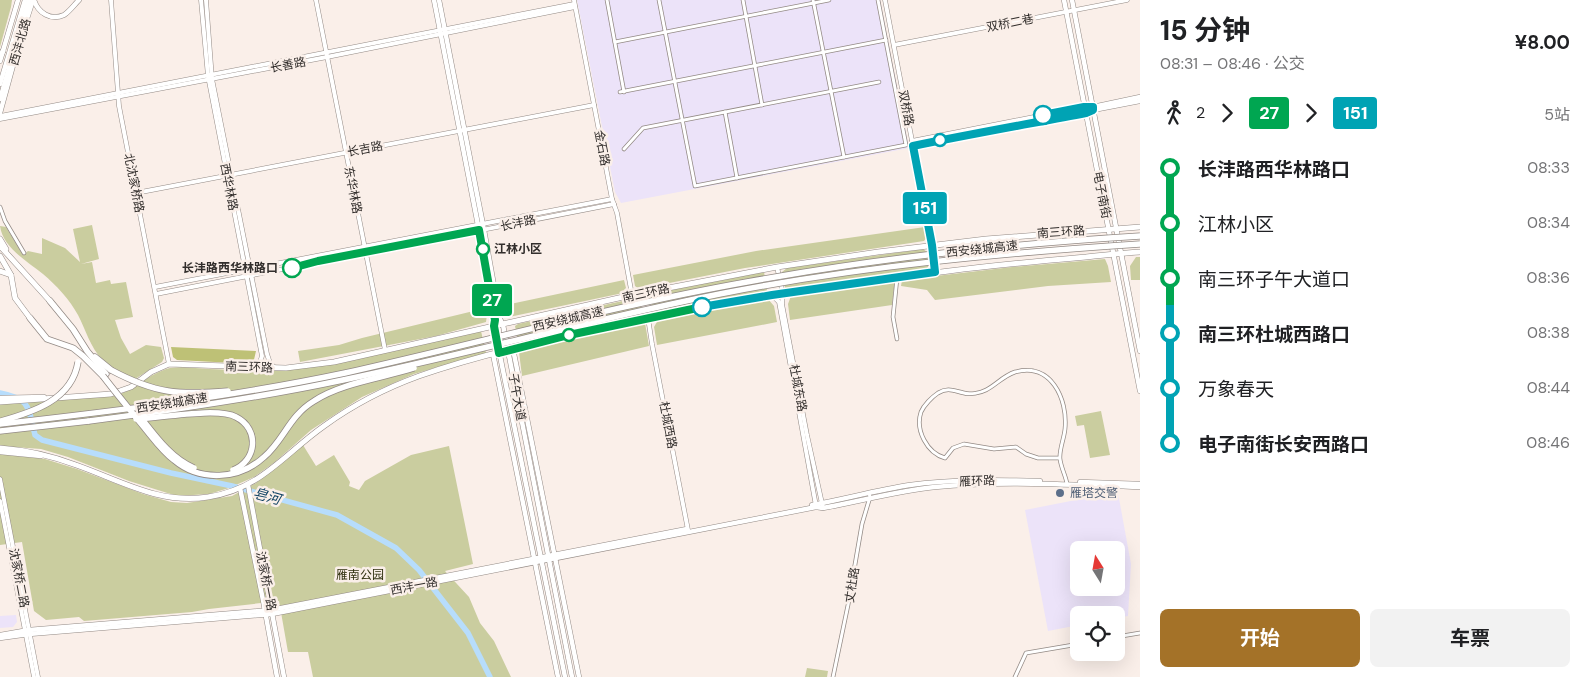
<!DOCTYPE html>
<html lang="zh">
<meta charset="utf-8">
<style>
:root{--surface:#fff;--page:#f2f2f2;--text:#202124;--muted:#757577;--accent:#a47228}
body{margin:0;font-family:"DM Sans","Noto Sans SC",sans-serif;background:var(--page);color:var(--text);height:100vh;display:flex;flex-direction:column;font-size:19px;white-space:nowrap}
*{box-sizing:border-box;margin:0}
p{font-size:16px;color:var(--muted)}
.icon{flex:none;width:28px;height:28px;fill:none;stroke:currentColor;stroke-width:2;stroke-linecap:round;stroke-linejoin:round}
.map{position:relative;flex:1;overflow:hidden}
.details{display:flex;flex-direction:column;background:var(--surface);width:450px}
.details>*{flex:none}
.badge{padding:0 10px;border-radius:4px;font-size:18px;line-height:32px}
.needle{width:32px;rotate:349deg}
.controls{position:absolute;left:1070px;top:541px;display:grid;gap:10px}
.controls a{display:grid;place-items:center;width:55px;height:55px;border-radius:8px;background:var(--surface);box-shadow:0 5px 20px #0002;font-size:25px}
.map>.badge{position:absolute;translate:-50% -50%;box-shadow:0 0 0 2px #fff}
.legs{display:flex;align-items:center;gap:8px;height:55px;padding:0 20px;font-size:16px}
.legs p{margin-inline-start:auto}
.summary{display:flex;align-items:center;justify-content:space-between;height:85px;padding:0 20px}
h1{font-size:28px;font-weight:700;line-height:38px}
.cta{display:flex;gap:10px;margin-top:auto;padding:10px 20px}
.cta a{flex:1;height:58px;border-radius:8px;background:var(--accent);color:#fff;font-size:20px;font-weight:700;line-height:58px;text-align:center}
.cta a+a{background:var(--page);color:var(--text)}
ul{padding:0 20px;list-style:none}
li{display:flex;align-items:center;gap:18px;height:55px;font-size:19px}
li i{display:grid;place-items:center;width:8px;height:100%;margin:0 6px;background:currentColor}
li i::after{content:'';width:12px;height:12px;margin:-6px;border:4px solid;border-radius:50%;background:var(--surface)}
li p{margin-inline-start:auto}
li:first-child i{background:linear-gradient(#0000 50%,currentColor 0)}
li:last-child i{background:linear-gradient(currentColor 50%,#0000 0)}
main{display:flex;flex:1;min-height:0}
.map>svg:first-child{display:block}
.industrial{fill:#ece3f9;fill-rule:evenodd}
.green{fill:#cacd9f}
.forest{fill:#bec176}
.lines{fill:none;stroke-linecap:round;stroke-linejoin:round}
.river{stroke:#b7ddfc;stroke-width:5.5}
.minor-casing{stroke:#938a85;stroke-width:4.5}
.tertiary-casing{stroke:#938a85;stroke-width:5}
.secondary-casing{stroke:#938a85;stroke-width:5.5}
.primary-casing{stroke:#938a85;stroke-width:5.5}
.trunk-casing{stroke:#938a85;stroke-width:6}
.motorway-casing{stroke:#938a85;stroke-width:7}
.minor{stroke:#fff;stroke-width:3}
.tertiary{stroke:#fff;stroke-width:4}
.secondary{stroke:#fff;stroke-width:4.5}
.primary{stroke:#fff;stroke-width:4.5}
.trunk{stroke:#fff;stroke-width:5}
.motorway{stroke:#fff;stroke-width:5.5}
.motorway-bridge-casing{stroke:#938a85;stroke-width:7;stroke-linecap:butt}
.motorway-bridge{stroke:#fff;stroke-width:5.5}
.line-1-casing{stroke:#fff;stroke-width:11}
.line-2-casing{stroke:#fff;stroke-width:11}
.line-1{stroke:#00a651;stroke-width:8}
.line-2{stroke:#00a3b4;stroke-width:8}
.stop-2-dot{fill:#fff;stroke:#00a3b4;stroke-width:2.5}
.stop-1-dot{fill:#fff;stroke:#00a651;stroke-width:2.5}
.service-dot{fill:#5c6f8a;stroke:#faefe9;stroke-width:2}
.labels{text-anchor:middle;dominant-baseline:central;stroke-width:5;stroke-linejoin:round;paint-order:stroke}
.street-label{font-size:12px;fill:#322e2c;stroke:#faefe9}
.stop-label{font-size:12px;font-weight:bold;fill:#322e2c;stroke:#faefe9;text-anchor:start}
.service-label{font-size:12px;fill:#4e5e75;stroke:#faefe9;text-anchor:start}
.park-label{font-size:12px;fill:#2f300e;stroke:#faefe9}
.water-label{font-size:14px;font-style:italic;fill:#114364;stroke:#faefe9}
</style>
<main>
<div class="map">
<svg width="1140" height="677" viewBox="0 0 1140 677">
<rect width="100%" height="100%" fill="#faefe9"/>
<!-- industrial -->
<g class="industrial">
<path d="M577 0H880L909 148 621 203 615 192Z"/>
<path d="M1091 492 1118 493 1131 564 1128 616 1116 618V615H1079V625L1048 631 1025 510 1091 497ZM1079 550H1116V588H1079Z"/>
<path d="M16 615 17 622 13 627 0 628V616Z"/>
</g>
<!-- green -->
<g class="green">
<path d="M0 0H12L11 7 0 47Z"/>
<path d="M92 225 99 259 81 264 92 262 96 283 110 280 111 284 126 282 133 317 115 320 121 338 130 354 146 345 161 347 164 358 162 362 135 379C123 374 111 368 102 359 91 349 85 328 78 315 70 300 56 285 43 274 27 261 3 248 0 226L6 227 23 255 28 251 42 254V238L65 248 80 262 73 229Z"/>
<path d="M925 227 927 237 924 241 745 268 639 289 635 286 633 275 756 251Z"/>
<path d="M923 249 927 252 928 267 925 271 787 289 785 288 782 272 787 268Z"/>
<path d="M1136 257H1140V280H1131L1130 266Z"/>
<path d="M1105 259 1108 266 1111 282 1048 286 935 300 927 290 901 286 902 280 1012 267Z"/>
<path d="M764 272 767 290 766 293 656 314 653 313 650 294Z"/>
<path d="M624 280 626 288 623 293 509 317 506 305Z"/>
<path d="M895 280 892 305 790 320 788 304 791 296Z"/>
<path d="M636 298 640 300 642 313 639 317 522 343 518 341 515 326 518 324Z"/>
<path d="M768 299 774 306 777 322 657 345 654 327 658 320Z"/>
<path d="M486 308 487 315 486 322 436 336 300 362 298 351 339 345 362 338Z"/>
<path d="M645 323 649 346 522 376 519 352 563 340Z"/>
<path d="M481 331 486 353 414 374 362 397 311 430 275 462 254 477 229 488 209 494 177 496 129 481 68 457 41 449 0 446V404L115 396C135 390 149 373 170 368 182 366 196 368 209 369 235 370 261 372 287 370Z"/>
<path d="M1101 411 1110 455 1090 458 1084 425 1077 426 1075 416Z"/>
<path d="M303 445 316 466 334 455 350 482 349 486 359 490 365 481 411 455 449 446 473 564 445 571 469 597 480 623 494 641 511 677H313L308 652H288L279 601 209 609 192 612 84 621 79 617 46 620 34 611 22 542 0 545V454L45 459 77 469 143 494 171 502 187 503 232 496 256 483Z"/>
<path d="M807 668 828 671 827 677H805Z"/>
</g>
<!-- forest -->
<path class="forest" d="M171 347 256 351 253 364 177 360 173 357Z"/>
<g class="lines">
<!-- river -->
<path class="river" d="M0 393C31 399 28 407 35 435L42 440 171 473 232 486 337 515 396 548 419 570 468 633 490 677"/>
<defs>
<g id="minor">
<path d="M607 0 624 92"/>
<path d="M659 0 695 186 906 145 878 0"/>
<path d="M743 0 762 105"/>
<path d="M813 0 844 157"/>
<path d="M615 42 829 0"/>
<path d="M620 92 886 40"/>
<path d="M725 112 737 178"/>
<path d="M624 149 643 128 879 82"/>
<path d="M0 207 5 221 24 253"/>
<path d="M897 339 893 317 897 278"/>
<path d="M1059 458H1038L1026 454 1016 447 994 449 964 444 953 448 945 458C927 453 915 430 921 412 924 405 932 397 938 393 948 387 954 391 964 393 970 395 980 393 986 390 996 385 1003 376 1015 372 1051 362 1068 399 1065 429 1064 439 1059 450 1060 459 1061 468 1066 476 1067 484"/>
<path d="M1116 637 1140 633"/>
<path d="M833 677 848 605 862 524 870 497 869 493"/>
<path d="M1015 677 1026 653 1079 644"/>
</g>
<g id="tertiary">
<path d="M111 0 119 106 169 364"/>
<path d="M201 0 208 76 262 356 260 362 254 366"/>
<path d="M206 0 212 79 267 354 270 363 274 367"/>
<path d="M316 0 385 350"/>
<path d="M574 0 612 199 617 213 632 295"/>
<path d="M885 0 932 245"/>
<path d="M894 45 1127 0"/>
<path d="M0 116 574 4"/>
<path d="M0 119 327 57 575 7"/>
<path d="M912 141 1084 107"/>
<path d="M913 146 1086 113"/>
<path d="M136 193 594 105"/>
<path d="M777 267 783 294 782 304 807 435 823 508"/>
<path d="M155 287 612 199"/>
<path d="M156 294 614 204"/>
<path d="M772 295 779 302 816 506"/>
<path d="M648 318 652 344 688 530"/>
<path d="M0 479 38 677"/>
<path d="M0 501 34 677"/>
</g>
<g id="secondary">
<path d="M434 0 478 225 495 320 494 326"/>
<path d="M439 0 484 230 500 319 503 325"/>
<path d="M1064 0 1140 391"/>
<path d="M1072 0 1140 351"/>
<path d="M1084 107H1093L1140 97"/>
<path d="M1086 113 1093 110 1140 101"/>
<path d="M513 349 579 677"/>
<path d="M493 354 558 677"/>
<path d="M1080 482 1140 484"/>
<path d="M248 485 284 677"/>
<path d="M240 488 263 600 277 677"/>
<path d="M812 505C845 499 877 490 910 485 953 479 997 480 1040 481"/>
<path d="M0 635 29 630 271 610 687 529"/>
<path d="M0 638 29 634 272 614 816 507 823 508C861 501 897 491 935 487 1003 480 1072 485 1140 487"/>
</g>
<g id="primary">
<path d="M34 0C38 13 51 21 64 15 70 11 74 5 79 0"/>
<path d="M17 40 29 0"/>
<path d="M0 61 18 0"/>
<path d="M0 84 25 0"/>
<path d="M0 99 15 47"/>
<path d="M0 113 20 40 33 0"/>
<path d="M932 245 935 272"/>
<path d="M503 325 572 677"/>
<path d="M494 326 565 677"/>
<path d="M0 398 44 397"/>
<path d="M0 452 41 456"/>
</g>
<g id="trunk">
<path d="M0 57 3 51"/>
<path d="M0 239 6 249"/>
<path d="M0 246 50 301"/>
<path d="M0 256 11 275 15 298 30 318"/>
<path d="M0 271 11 275"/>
<path d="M0 402 111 394 131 387 151 372 169 364 286 368 334 362 632 295 777 267 878 252 986 239 1140 227"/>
<path d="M0 448C26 450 52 456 76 465 119 480 160 505 208 497 261 489 283 455 324 426 353 405 386 388 419 376 487 352 559 338 629 323 735 300 841 284 949 271 995 265 1040 261 1086 257 1104 255 1122 253 1140 252"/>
</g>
<g id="motorway">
<path d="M50 301 73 329 87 351 106 374"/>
<path d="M30 318 47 339 73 348 83 356 103 376"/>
<path d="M95 357 111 370"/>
<path d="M0 431 89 421"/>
</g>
</defs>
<!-- minor casing -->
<use href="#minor" class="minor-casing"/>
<!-- tertiary casing -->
<use href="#tertiary" class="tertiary-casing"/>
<!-- secondary casing -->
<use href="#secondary" class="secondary-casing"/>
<!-- primary casing -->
<use href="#primary" class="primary-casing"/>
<!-- trunk casing -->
<use href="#trunk" class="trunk-casing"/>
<!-- motorway casing -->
<use href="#motorway" class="motorway-casing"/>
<!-- minor -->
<use href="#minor" class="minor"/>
<!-- tertiary -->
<use href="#tertiary" class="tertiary"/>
<!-- secondary -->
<use href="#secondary" class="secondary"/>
<!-- primary -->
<use href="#primary" class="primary"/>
<!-- trunk -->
<use href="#trunk" class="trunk"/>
<!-- motorway -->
<use href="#motorway" class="motorway"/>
<defs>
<g id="motorway-bridge">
<path d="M111 370C156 394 179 395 228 391"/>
<path d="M103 376C116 393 130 410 143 426 153 438 162 451 174 460 200 482 239 480 264 457 284 440 289 416 314 401 341 383 383 378 414 368"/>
<path d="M138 414C154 434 170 458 194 468"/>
<path d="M136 419C160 418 218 407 236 417 260 429 257 461 233 470"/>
<path d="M1 421C33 412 72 400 78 362"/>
<path d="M89 421C175 410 259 398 343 380 473 353 600 317 730 292 865 266 1003 253 1140 244"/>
<path d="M0 424C116 411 231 397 345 373 479 343 612 306 747 282 877 258 1009 244 1140 236"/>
</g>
</defs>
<!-- motorway-bridge casing -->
<use href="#motorway-bridge" class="motorway-bridge-casing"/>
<!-- motorway-bridge -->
<use href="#motorway-bridge" class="motorway-bridge"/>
</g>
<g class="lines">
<defs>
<path id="line-1" d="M292 268 318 261 479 230 495 320 494 326 499 353 569 335 702 307"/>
<path id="line-2" d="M702 307 772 295 935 272 932 245 913 146C971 134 1028 124 1086 113L1093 110V107H1084L1043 115"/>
</defs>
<!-- line-1 casing -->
<use href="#line-1" class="line-1-casing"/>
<!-- line-2 casing -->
<use href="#line-2" class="line-2-casing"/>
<!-- line-1 -->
<use href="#line-1" class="line-1"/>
<!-- line-2 -->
<use href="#line-2" class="line-2"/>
</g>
<!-- markers -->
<g class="stop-2-dot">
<circle cx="1043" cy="115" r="9"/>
<circle cx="940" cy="140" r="6"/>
<circle cx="702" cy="307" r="9"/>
</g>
<g class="stop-1-dot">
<circle cx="483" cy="249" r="6"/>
<circle cx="292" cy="268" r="9"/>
<circle cx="569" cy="335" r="6"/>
</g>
<circle class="service-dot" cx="1060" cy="493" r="5"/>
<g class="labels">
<!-- street labels -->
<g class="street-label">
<text transform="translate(1010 23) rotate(-11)">双桥二巷</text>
<text transform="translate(20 42) rotate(-74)">西沣北路</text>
<text transform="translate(288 65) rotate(-11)">长善路</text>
<text transform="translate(906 108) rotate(79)">双桥路</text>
<text transform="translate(602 148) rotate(79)">金石路</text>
<text transform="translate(365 149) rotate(-11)">长吉路</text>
<text transform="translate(134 183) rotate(79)">北沈家桥路</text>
<text transform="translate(229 187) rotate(79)">西华林路</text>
<text transform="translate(353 190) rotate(79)">东华林路</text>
<text transform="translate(1102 195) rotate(79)">电子南街</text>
<text transform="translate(518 223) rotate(-12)">长沣路</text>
<text transform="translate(1061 232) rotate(-4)">南三环路</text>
<text transform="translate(982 249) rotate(-6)">西安绕城高速</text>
<text transform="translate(646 293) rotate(-12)">南三环路</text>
<text transform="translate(568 319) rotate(-13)">西安绕城高速</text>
<text transform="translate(249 367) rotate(2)">南三环路</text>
<text transform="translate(798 388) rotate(79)">杜城东路</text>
<text transform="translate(517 397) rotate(80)">子午大道</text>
<text transform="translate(172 403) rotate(-9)">西安绕城高速</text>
<text transform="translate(668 425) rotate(79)">杜城西路</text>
<text transform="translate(977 481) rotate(-2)">雁环路</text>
<text transform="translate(19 578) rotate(79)">沈家桥二路</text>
<text transform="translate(266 581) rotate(79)">沈家桥一路</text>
<text transform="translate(852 585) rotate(-81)">丈杜路</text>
<text transform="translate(414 586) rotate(-11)">西沣一路</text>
</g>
<!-- stop labels -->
<g class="stop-label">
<text x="494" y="249">江林小区</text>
<text x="278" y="268" text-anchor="end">长沣路西华林路口</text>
</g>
<!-- service labels -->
<g class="service-label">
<text x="1070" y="493">雁塔交警</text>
</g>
<!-- park labels -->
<g class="park-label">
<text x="360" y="575">雁南公园</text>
</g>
<!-- water labels -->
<g class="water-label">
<text transform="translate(267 496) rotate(16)">皂河</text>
</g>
</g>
</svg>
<div class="controls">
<a><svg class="needle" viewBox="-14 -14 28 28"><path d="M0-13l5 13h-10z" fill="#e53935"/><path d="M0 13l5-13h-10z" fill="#757577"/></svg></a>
<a><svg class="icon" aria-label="locate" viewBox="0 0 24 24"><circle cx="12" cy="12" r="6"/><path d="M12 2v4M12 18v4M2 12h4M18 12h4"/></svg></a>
</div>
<b class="badge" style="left:492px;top:300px;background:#00a651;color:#fff">27</b>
<b class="badge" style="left:925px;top:208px;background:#00a3b4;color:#fff">151</b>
</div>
<section class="details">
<div class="summary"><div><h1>15 分钟</h1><p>08:31 – 08:46 · 公交</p></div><b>¥8.00</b></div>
<div class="legs"><svg class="icon" aria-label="walk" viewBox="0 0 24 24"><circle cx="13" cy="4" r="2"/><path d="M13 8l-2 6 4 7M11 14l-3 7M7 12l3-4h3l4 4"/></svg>2<svg class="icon" aria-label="forward" viewBox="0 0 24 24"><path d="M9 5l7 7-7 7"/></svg><b class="badge" style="background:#00a651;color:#fff">27</b><svg class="icon" aria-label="forward" viewBox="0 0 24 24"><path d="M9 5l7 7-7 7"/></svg><b class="badge" style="background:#00a3b4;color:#fff">151</b><p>5站</p></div>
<ul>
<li><i style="color:#00a651"></i><b>长沣路西华林路口</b><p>08:33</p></li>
<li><i style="color:#00a651"></i><span>江林小区</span><p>08:34</p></li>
<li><i style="color:#00a651"></i><span>南三环子午大道口</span><p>08:36</p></li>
<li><i style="color:#00a3b4"></i><b>南三环杜城西路口</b><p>08:38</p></li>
<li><i style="color:#00a3b4"></i><span>万象春天</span><p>08:44</p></li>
<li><i style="color:#00a3b4"></i><b>电子南街长安西路口</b><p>08:46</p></li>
</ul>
<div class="cta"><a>开始</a><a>车票</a></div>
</section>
</main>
